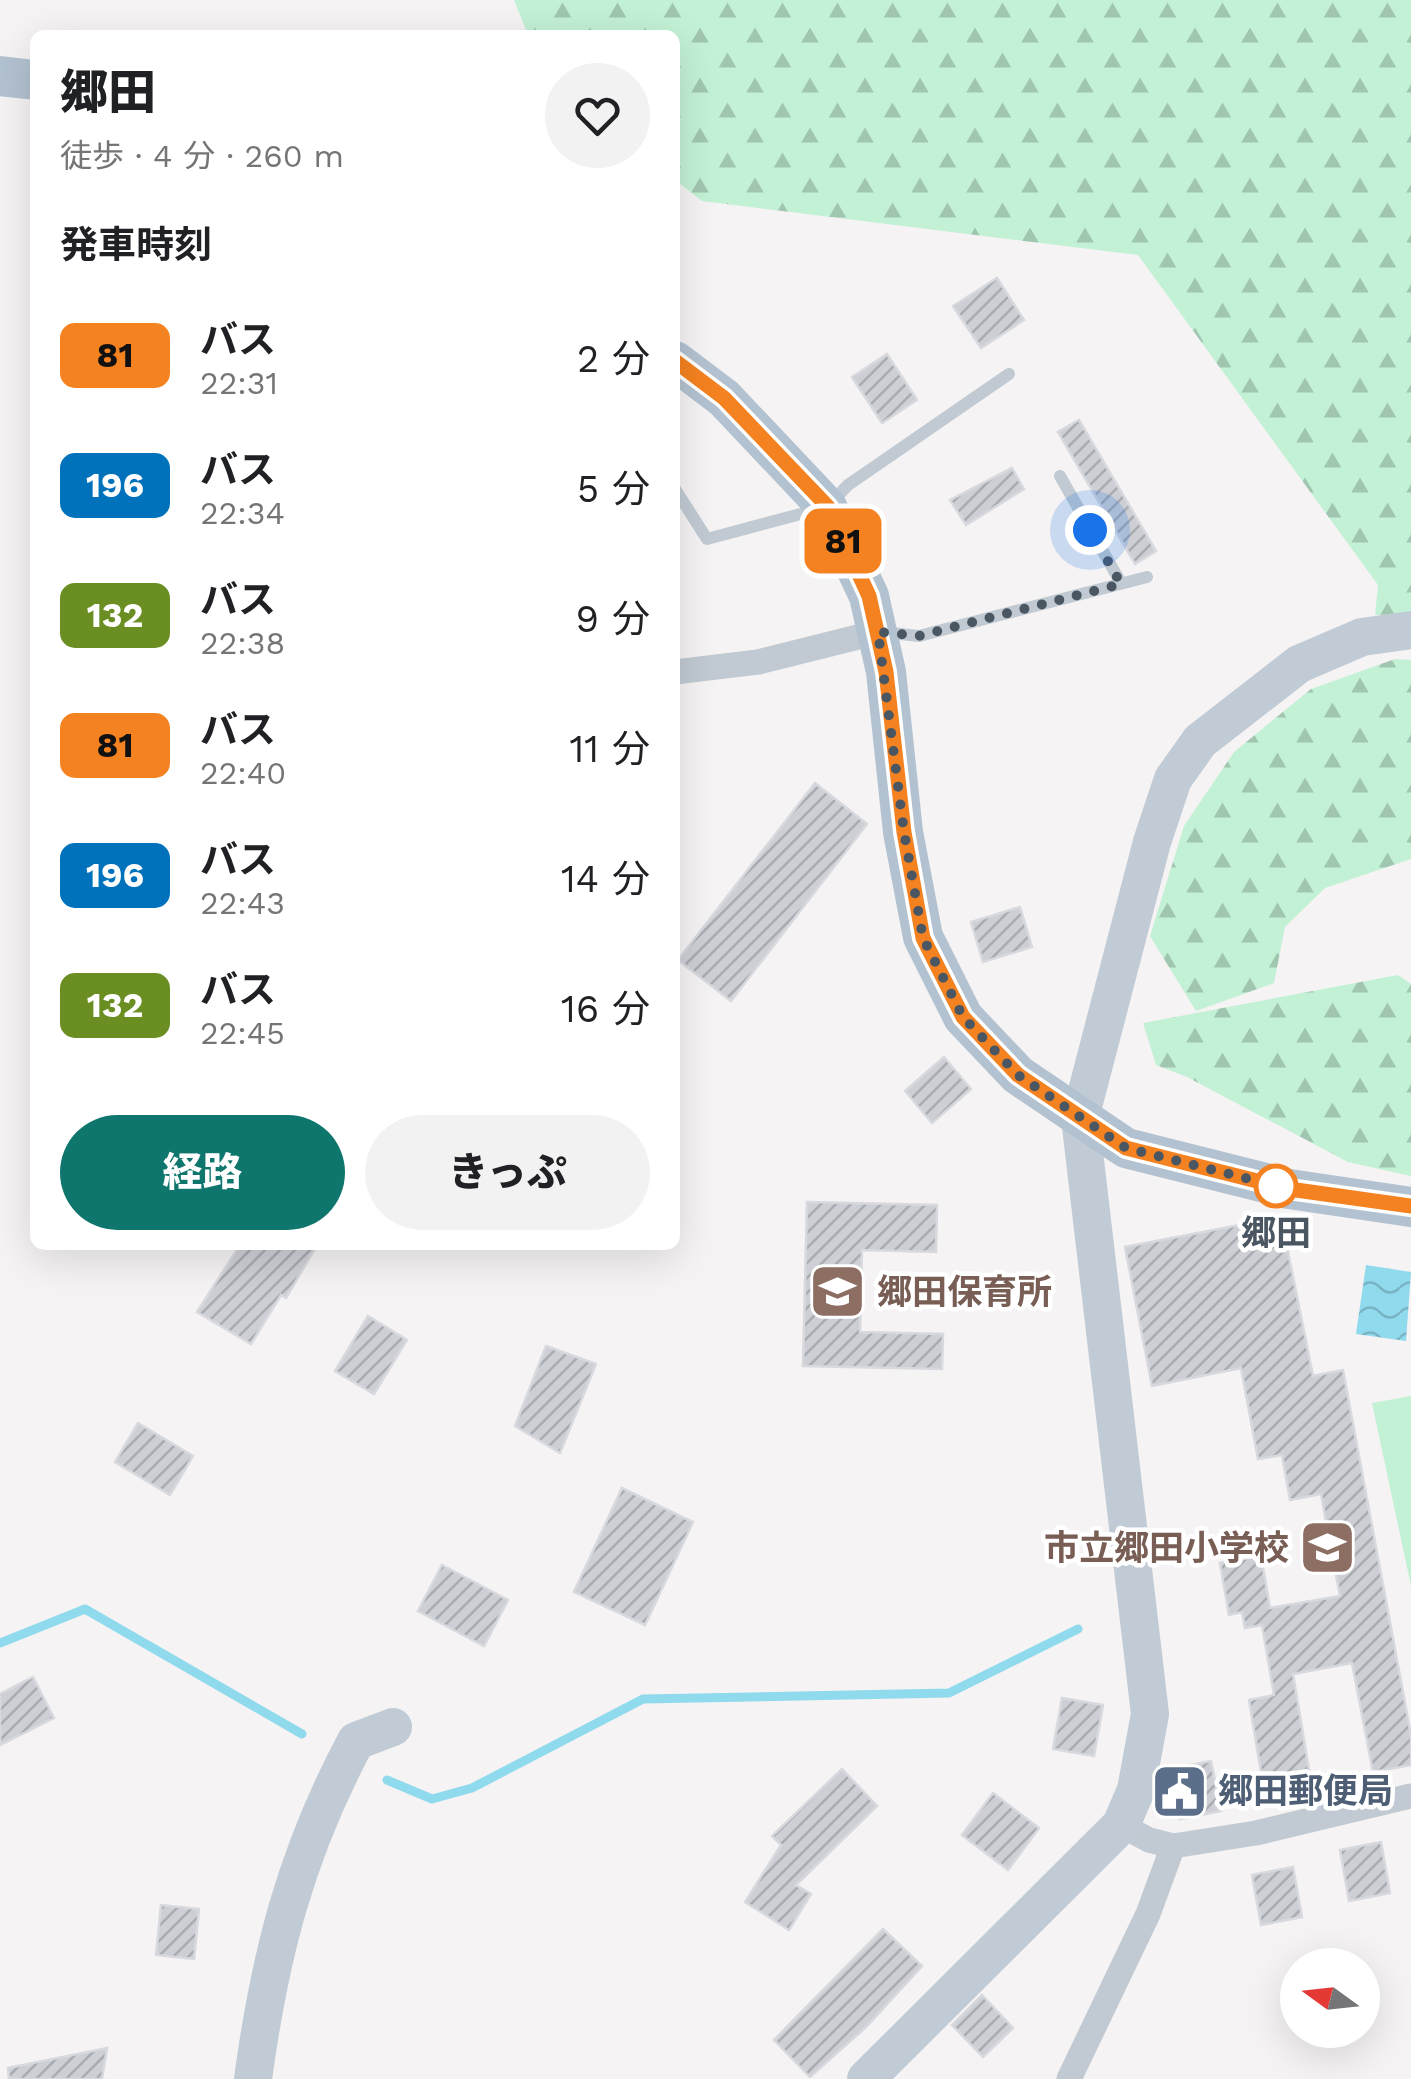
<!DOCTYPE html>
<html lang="ja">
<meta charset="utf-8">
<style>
:root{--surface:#fff;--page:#f2f2f2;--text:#202124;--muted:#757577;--accent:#0f766e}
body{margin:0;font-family:"Work Sans","Noto Sans JP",sans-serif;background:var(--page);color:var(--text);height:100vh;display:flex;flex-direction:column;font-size:38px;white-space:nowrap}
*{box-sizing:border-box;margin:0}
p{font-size:32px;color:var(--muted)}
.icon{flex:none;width:55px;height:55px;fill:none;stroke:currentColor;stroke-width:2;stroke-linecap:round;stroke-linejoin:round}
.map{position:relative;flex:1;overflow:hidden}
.sheet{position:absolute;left:30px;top:30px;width:650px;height:1220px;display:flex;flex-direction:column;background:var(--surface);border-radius:15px;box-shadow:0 10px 40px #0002}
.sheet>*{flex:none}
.badge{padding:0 20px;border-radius:15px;font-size:35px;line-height:65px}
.needle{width:65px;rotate:285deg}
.fabs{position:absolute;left:1280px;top:1948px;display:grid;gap:20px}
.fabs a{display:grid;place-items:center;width:100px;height:100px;border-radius:50%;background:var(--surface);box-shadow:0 10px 40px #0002;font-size:50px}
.you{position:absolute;width:50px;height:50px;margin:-25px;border:8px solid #fff;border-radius:50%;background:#1a73e8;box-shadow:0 0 0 15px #1a73e833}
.map>.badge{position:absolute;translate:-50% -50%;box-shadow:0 0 0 5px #fff}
h2{padding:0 30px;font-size:38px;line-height:90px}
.round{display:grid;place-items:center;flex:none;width:105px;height:105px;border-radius:52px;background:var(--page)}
.head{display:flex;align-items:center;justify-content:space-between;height:170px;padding:0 30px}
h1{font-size:48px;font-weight:800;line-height:75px}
.button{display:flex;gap:20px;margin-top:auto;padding:20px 30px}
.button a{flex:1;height:115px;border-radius:60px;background:var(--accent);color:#fff;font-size:40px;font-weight:800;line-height:115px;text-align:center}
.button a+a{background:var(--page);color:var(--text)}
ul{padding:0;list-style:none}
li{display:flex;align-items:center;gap:30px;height:130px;padding:0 30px}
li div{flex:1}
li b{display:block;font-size:38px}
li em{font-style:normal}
li .badge{min-width:110px;font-weight:700;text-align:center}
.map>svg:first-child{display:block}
.forest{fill:url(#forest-firs)}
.pitch{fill:#c3f1d5}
.water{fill:url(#water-waves)}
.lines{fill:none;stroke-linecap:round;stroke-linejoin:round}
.stream{stroke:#90daee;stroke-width:9}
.building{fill:url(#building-hatch);stroke:#d7d9de;stroke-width:2.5}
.lane{stroke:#c1cad2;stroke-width:12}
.street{stroke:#c1cad2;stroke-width:25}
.secondary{stroke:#c1cbd6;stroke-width:38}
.primary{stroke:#b3c2d1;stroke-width:40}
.line-casing{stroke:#fff;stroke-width:22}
.line{stroke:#f58220;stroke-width:15}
.walk{stroke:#4a5661;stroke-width:10;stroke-dasharray:0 18}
.stop-dot{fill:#fff;stroke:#f58220;stroke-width:5}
.labels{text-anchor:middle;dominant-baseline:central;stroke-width:9;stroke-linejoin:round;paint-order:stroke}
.stop-label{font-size:35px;font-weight:bold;fill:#4a5661;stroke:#fff}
.education-label{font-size:35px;font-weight:bold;fill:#785e54;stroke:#fff;text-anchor:start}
.service-label{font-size:35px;font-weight:bold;fill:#4e5e75;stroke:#fff;text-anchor:start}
</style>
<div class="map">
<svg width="1411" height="2079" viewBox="0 0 1411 2079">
<defs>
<pattern id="forest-firs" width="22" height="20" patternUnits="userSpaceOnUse" patternTransform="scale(2.5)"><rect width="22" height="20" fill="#c3f1d5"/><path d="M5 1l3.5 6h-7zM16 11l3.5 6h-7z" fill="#a0c6b0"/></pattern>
<pattern id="water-waves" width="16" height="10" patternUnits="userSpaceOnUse" patternTransform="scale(2.5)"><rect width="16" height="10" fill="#90daee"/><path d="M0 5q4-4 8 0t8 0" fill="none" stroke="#78b4c4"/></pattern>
<pattern id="building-hatch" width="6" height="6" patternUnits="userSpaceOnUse" patternTransform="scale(2.5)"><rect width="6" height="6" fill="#cdcfd5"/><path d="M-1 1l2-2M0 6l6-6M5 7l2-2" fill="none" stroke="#a8abb0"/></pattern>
</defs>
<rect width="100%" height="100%" fill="#f5f3f3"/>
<!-- forest -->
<g class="forest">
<path d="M514 0H1411V614L1375 615 1378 585 1138 255 702 201 675 180V35H528Z"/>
<path d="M1395 659 1411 660V859L1325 888 1285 927 1274 983 1196 1011 1150 936 1184 826 1234 752 1311 689Z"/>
<path d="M1398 975 1411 984V1176L1348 1162 1187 1077 1156 1065 1143 1023Z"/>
</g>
<!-- pitch -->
<path class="pitch" d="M1411 1396V1586L1372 1403Z"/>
<!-- water -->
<path class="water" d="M1366 1265 1411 1272 1406 1341 1356 1334Z"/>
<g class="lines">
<!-- stream -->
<g class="stream">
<path d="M0 1643 85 1609 302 1734"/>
<path d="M387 1780 432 1799 472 1788 643 1699 949 1693 1078 1629"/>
</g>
</g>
<!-- building -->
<g class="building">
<path d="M997 278 1024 320 981 348 953 306Z"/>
<path d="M887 354 917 400 882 423 852 377Z"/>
<path d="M1079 420 1156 551 1135 564 1058 432Z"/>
<path d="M1012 468 1024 489 966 525 950 500Z"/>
<path d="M815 783 867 824 731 1001 678 960Z"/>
<path d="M1020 907 1032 947 983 962 971 922Z"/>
<path d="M944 1057 971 1089 932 1123 905 1091Z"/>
<path d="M807 1202 937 1205 936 1252 862 1250 860 1332 943 1334 942 1369 803 1366Z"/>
<path d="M1281 1217 1313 1376 1343 1370 1411 1735V1765L1373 1772 1352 1663 1293 1674 1309 1770 1262 1778 1249 1700 1274 1695 1262 1625 1245 1628 1242 1612 1229 1615 1220 1563 1261 1556 1270 1608 1340 1596 1321 1494 1290 1500 1282 1455 1258 1459 1241 1368 1152 1386 1125 1247Z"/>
<path d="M240 1245H317L286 1298 281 1295 251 1344 197 1312Z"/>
<path d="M368 1316 407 1340 374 1394 335 1371Z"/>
<path d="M546 1346 596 1364 560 1453 515 1426Z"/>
<path d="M138 1423 193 1456 170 1495 115 1462Z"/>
<path d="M622 1488 693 1522 645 1625 574 1592Z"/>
<path d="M442 1565 508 1600 484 1646 418 1611Z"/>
<path d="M33 1677 54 1718 0 1745V1694Z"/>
<path d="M1062 1698 1103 1705 1094 1756 1053 1749Z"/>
<path d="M1211 1761 1221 1811 1180 1819 1171 1769Z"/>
<path d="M842 1769 877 1806 796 1885 811 1894 789 1930 745 1902 781 1845 772 1836Z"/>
<path d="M993 1793 1039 1828 1008 1870 962 1835Z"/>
<path d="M1381 1842 1390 1893 1349 1901 1340 1850Z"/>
<path d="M1293 1867 1302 1917 1261 1925 1252 1875Z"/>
<path d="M161 1905 199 1909 194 1959 156 1955Z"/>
<path d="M883 1929 922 1966 866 2027 810 2077 774 2040Z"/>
<path d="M982 1995 1013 2028 983 2057 952 2025Z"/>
<path d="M107 2048 102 2079H9L8 2068Z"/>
</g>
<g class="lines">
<!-- lane -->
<g class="lane">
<path d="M1060 476 1121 583"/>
<path d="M675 489 707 539 827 507 848 485 1009 374"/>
<path d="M882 632 919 636 1147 577"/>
</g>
<!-- street -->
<g class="street">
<path d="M675 672 758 662 878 632"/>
<path d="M1121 1825 1149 1840 1173 1846 1256 1833 1411 1796"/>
<path d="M1069 2079 1148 1914 1173 1846"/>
</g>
<!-- secondary -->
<g class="secondary">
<path d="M253 2079C270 1954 296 1853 356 1741L393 1727"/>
<path d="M866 2079 1121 1825 1136 1790 1150 1714 1080 1118 1152 842 1173 779 1200 741 1299 664 1362 637 1411 630"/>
</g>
<!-- primary -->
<g class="primary">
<path d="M0 76 35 80"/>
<path d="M675 361 724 398 827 507 869 596 886 672 903 832 923 937 963 1017 1018 1075 1126 1148 1289 1189 1411 1207"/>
</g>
</g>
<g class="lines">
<defs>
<path id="line" d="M675 361 724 398 828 507 869 596 886 672 904 832 923 938 963 1017 1018 1075 1126 1148 1289 1189 1411 1206"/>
</defs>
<!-- line casing -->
<use href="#line" class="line-casing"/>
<!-- line -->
<use href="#line" class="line"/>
<!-- walk -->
<path class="walk" d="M1090 530 1121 584 919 636 878 632 904 832 923 938 963 1017 1018 1075 1126 1148 1289 1189 1276 1186"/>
</g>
<!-- icons -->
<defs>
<symbol id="school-square" viewBox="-11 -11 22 22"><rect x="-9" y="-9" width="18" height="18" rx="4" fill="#8d6e63" stroke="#fff"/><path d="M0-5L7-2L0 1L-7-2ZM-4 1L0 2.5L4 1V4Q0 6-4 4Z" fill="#fff"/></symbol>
<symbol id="civic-square" viewBox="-11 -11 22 22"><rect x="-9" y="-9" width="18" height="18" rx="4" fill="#5c6f8a" stroke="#fff"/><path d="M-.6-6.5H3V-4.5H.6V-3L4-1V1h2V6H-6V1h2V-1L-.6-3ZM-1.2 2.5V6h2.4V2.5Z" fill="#fff"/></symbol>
</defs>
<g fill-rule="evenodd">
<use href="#school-square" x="806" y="1260" width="63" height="63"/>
<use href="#school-square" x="1296" y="1516" width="63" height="63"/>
<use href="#civic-square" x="1148" y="1760" width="63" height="63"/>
</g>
<!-- markers -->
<circle class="stop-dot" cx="1276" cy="1186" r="20"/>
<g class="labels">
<!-- stop labels -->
<g class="stop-label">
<text x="1276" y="1233">郷田</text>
</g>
<!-- education labels -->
<g class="education-label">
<text x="877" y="1292">郷田保育所</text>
<text x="1289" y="1548" text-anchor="end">市立郷田小学校</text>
</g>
<!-- service labels -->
<g class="service-label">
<text x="1218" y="1791">郷田郵便局</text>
</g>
</g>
</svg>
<div class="fabs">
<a><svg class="needle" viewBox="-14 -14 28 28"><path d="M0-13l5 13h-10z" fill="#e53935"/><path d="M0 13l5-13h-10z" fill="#757577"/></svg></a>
</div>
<div class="you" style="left:1090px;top:530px"></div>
<b class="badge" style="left:843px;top:541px;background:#f58220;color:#111">81</b>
<section class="sheet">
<div class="head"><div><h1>郷田</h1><p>徒歩 · 4 分 · 260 m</p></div><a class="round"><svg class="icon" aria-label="heart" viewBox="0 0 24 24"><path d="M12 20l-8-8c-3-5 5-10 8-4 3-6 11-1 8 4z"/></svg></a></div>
<h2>発車時刻</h2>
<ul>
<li><span class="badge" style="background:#f58220;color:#111">81</span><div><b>バス</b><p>22:31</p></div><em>2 分</em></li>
<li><span class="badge" style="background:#0072bc;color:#fff">196</span><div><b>バス</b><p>22:34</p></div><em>5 分</em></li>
<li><span class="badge" style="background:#6b8e23;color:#fff">132</span><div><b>バス</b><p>22:38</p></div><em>9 分</em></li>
<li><span class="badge" style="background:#f58220;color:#111">81</span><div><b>バス</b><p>22:40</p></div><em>11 分</em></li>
<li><span class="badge" style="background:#0072bc;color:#fff">196</span><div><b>バス</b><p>22:43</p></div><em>14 分</em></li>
<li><span class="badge" style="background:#6b8e23;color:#fff">132</span><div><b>バス</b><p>22:45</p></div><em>16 分</em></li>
</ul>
<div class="button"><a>経路</a><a>きっぷ</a></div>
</section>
</div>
